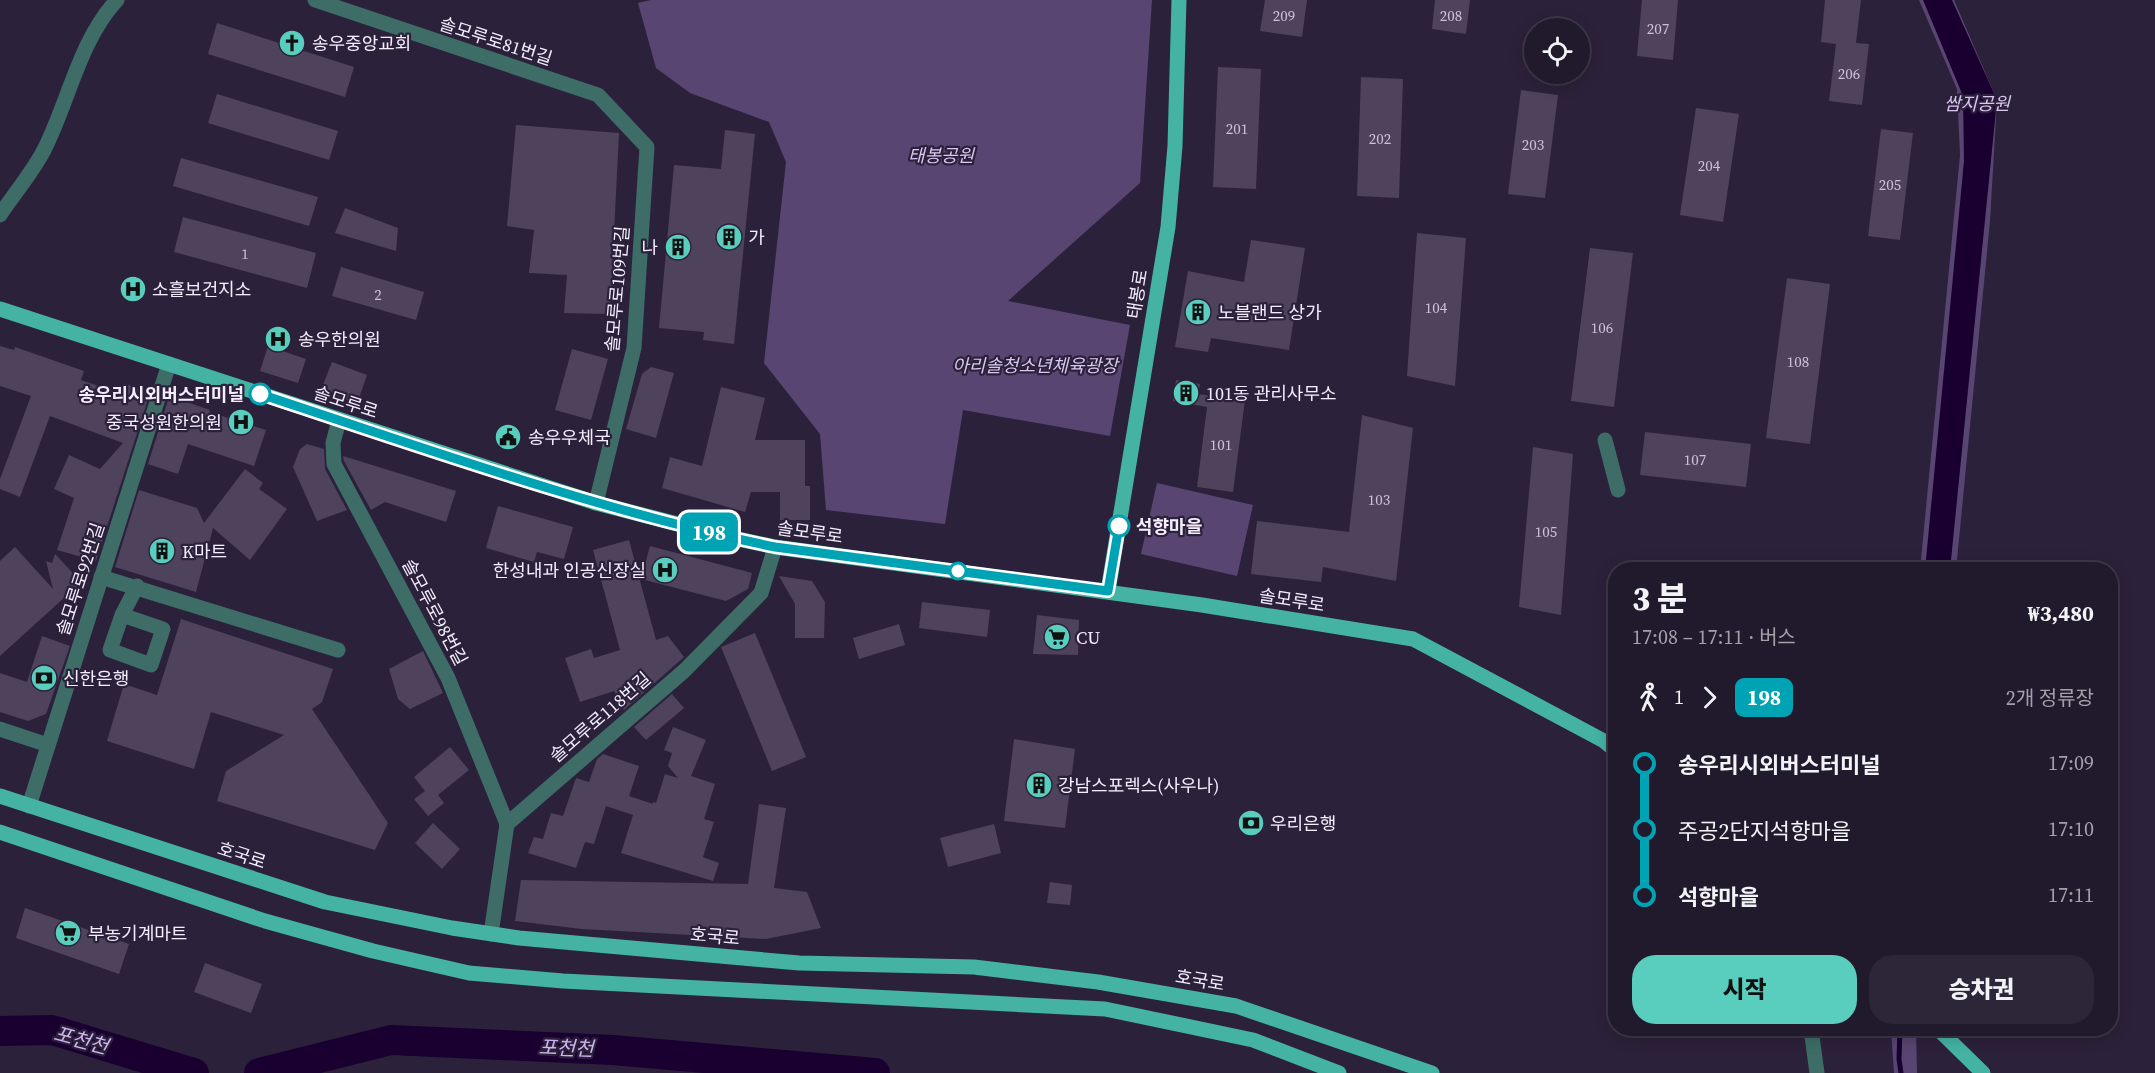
<!DOCTYPE html>
<html lang="ko">
<meta charset="utf-8">
<style>
:root{--surface:#21192c;--page:#2d2638;--text:#f1f3f6;--muted:#a2a0a9;--line:#3e3848;--accent:#59cebe}
body{margin:0;font-family:"Source Serif 4","Noto Sans KR",serif;background:var(--page);color:var(--text);height:100vh;display:flex;flex-direction:column;font-size:22px;white-space:nowrap}
*{box-sizing:border-box;margin:0}
p{font-size:20px;color:var(--muted)}
.icon{flex:none;width:33px;height:33px;fill:none;stroke:currentColor;stroke-width:2;stroke-linecap:round;stroke-linejoin:round}
.map{position:relative;flex:1;overflow:hidden}
.drawer{position:absolute;left:1608px;top:562px;width:510px;height:474px;display:flex;flex-direction:column;background:var(--surface);border-radius:24px;box-shadow:0 3px 15px #0003,0 0 0 2px var(--line)}
.drawer>*{flex:none}
.badge{padding:0 12px;border-radius:9px;font-size:21px;line-height:39px}
.fabs{position:absolute;left:1524px;top:18px;display:grid;gap:12px}
.fabs a{display:grid;place-items:center;width:66px;height:66px;border-radius:50%;background:var(--surface);box-shadow:0 3px 15px #0003,0 0 0 2px var(--line);font-size:30px}
.map>.badge{position:absolute;translate:-50% -50%;box-shadow:0 0 0 3px #fff}
.legs{display:flex;align-items:center;gap:9px;height:66px;padding:0 24px;font-size:20px}
.legs p{margin-inline-start:auto}
.head{display:flex;align-items:center;justify-content:space-between;height:102px;padding:0 24px}
h1{font-size:33px;font-weight:800;line-height:45px}
.action{display:flex;gap:12px;margin-top:auto;padding:12px 24px}
.action a{flex:1;height:69px;border-radius:24px;background:var(--accent);color:#111;font-size:24px;font-weight:800;line-height:69px;text-align:center}
.action a+a{background:var(--page);color:var(--text)}
ul{padding:0 24px;list-style:none}
li{display:flex;align-items:center;gap:21px;height:66px;font-size:22px}
li i{display:grid;place-items:center;width:9px;height:100%;margin:0 8px;background:currentColor}
li i::after{content:'';width:15px;height:15px;margin:-8px;border:4px solid;border-radius:50%;background:var(--surface)}
li p{margin-inline-start:auto}
li:first-child i{background:linear-gradient(#0000 50%,currentColor 0)}
li:last-child i{background:linear-gradient(currentColor 50%,#0000 0)}
.map>svg:first-child{display:block}
.green{fill:#594572}
.water{fill:#190030}
.lines{fill:none;stroke-linecap:round;stroke-linejoin:round}
.stream{stroke:#190030;stroke-width:5}
.river{stroke:#190030;stroke-width:30}
.building{fill:#4e425d}
.minor{stroke:#3d6d66;stroke-width:15}
.major{stroke:#44b3a4;stroke-width:15}
.line-1-casing{stroke:#fff;stroke-width:14}
.line-1{stroke:#00a3b4;stroke-width:9}
.stop-1-dot{fill:#fff;stroke:#00a3b4;stroke-width:3}
.labels{text-anchor:middle;dominant-baseline:central;stroke-width:4.5;stroke-linejoin:round;paint-order:stroke}
.number-label{font-size:15px;fill:#cac2d6}
.street-label{font-size:18px;fill:#f4edfe;stroke:#2c213a}
.poi-label{font-size:18px;fill:#f4edfe;stroke:#2c213a;text-anchor:start}
.park-label{font-size:18px;font-style:italic;fill:#d9c7f1;stroke:#2c213a}
.stop-label{font-size:18px;font-weight:bold;fill:#f4edfe;stroke:#2c213a;text-anchor:end}
.water-label{font-size:20px;font-style:italic;fill:#cfb4f3;stroke:#2c213a}
</style>
<div class="map">
<svg width="2155" height="1073" viewBox="0 0 2155 1073">
<rect width="100%" height="100%" fill="#2c213a"/>
<!-- green -->
<g class="green">
<path d="M635 0 638 3 651 0H1152L1140 183 1008 301 1130 325 1110 436 963 410 945 524 826 510 820 434 764 363 786 162 769 122 690 93 656 68 638 3Z"/>
<path d="M1919 0H1954L1997 100 1990 221 1956 570H1920L1960 155 1957 89Z"/>
<path d="M1157 483 1253 505 1237 576 1141 554Z"/>
<path d="M1891 1029H1916L1917 1073H1894Z"/>
</g>
<!-- water -->
<path class="water" d="M1923 0H1952L1997 100 1950 570H1925L1964 161 1963 96Z"/>
<g class="lines">
<!-- stream -->
<path class="stream" d="M1900 1029 1899 1059 1901 1073"/>
<!-- river -->
<g class="river">
<path d="M0 1031 52 1030 194 1073"/>
<path d="M259 1073 391 1040 613 1050 875 1073"/>
</g>
</g>
<!-- building -->
<g class="building">
<path d="M1265 0H1307L1302 37 1260 31Z"/>
<path d="M1435 0H1470L1466 34 1432 29Z"/>
<path d="M1642 0H1678L1673 60 1637 56Z"/>
<path d="M1825 0H1861L1856 43 1869 44 1862 105 1829 101 1836 44 1821 42Z"/>
<path d="M217 23 354 67 345 97 208 54Z"/>
<path d="M1218 67 1261 69 1256 189 1213 187Z"/>
<path d="M1361 77 1403 79 1399 198 1357 196Z"/>
<path d="M1521 90 1558 95 1545 198 1508 194Z"/>
<path d="M217 94 338 131 329 160 208 123Z"/>
<path d="M1696 108 1739 114 1723 222 1680 215Z"/>
<path d="M516 125 619 133 610 314 564 313 567 275 529 273 534 230 507 226Z"/>
<path d="M1881 129 1913 133 1900 240 1868 236Z"/>
<path d="M725 130 755 134 734 344 703 340 704 332 659 328 674 165 721 169Z"/>
<path d="M181 158 318 197 309 226 173 186Z"/>
<path d="M345 208 398 228 396 251 335 233Z"/>
<path d="M183 217 316 253 307 288 174 252Z"/>
<path d="M1417 233 1466 238 1455 386 1407 376Z"/>
<path d="M1251 240 1305 248 1289 350 1211 338 1208 352 1175 347 1188 271 1244 282Z"/>
<path d="M1590 248 1633 253 1614 407 1571 401Z"/>
<path d="M341 267 424 292 416 320 332 296Z"/>
<path d="M1787 278 1830 284 1810 444 1766 438Z"/>
<path d="M0 346 14 350 15 347 84 371 81 380 122 394 126 384 150 393 96 561 57 550 74 498 54 489 69 455 100 469 123 443 50 416 20 497 0 489V479L31 396 0 386Z"/>
<path d="M268 346 306 359 298 383 260 371Z"/>
<path d="M572 349 608 359 591 420 555 410Z"/>
<path d="M332 362 367 375 357 404 321 390Z"/>
<path d="M651 367 674 373 656 438 626 429 642 374Z"/>
<path d="M1176 380 1200 384 1198 394 1245 400 1233 492 1197 487 1207 407 1173 401Z"/>
<path d="M721 387 765 398 755 440H805V486H810V520H780V492H751L745 512 662 488 670 457 702 466Z"/>
<path d="M172 397 210 410 209 412 266 430 254 466 188 444 178 474 148 464 168 400 171 401Z"/>
<path d="M1362 415 1413 428 1396 581 1323 567 1321 582 1251 574 1257 521 1349 532Z"/>
<path d="M1645 432 1751 444 1746 487 1640 475Z"/>
<path d="M307 444 324 449 325 469 347 510 317 521 293 467 300 449Z"/>
<path d="M1533 447 1573 454 1561 615 1519 607Z"/>
<path d="M343 456 456 491 446 522 385 502 371 510 344 461Z"/>
<path d="M245 469 263 483 259 489 287 509 250 560 213 528 196 592 115 567 139 490 197 508 204 523Z"/>
<path d="M498 506 573 527 564 559 537 552 534 562 486 548Z"/>
<path d="M629 540 656 640 668 636 684 657 624 710 614 691 580 702 565 658 591 649 594 658 620 650 593 550Z"/>
<path d="M650 546 752 573 748 589 726 601 641 579Z"/>
<path d="M15 547 53 589 46 561 52 563 55 554 83 584 66 599 65 597 0 656V561Z"/>
<path d="M779 576 812 581 825 602 824 638H795V604Z"/>
<path d="M922 602 990 610 987 637 919 628Z"/>
<path d="M1037 615 1079 620 1078 655 1033 654Z"/>
<path d="M181 619 333 669 322 702 312 709 388 823 375 850 217 801 226 771 284 735 211 712 194 769 107 741 124 684 157 695Z"/>
<path d="M899 624 905 645 859 659 853 638Z"/>
<path d="M755 633 806 757 772 771 721 647Z"/>
<path d="M42 636 70 646 46 714 28 721 0 712V673L27 682Z"/>
<path d="M423 651 443 693 410 709 398 699 389 669Z"/>
<path d="M672 694 684 708 646 740 634 727Z"/>
<path d="M673 727 706 740 691 776 715 784 704 819 714 822 703 857 719 863 713 881 621 853 633 815 606 806 594 844 585 842 576 868 528 853 534 837 543 839 551 813 563 816 576 778 589 782 597 759 603 754 639 766 629 796 653 804V802L656 803 665 774 678 778 668 766 672 753 664 750Z"/>
<path d="M1014 739 1075 749 1065 828 1004 821Z"/>
<path d="M450 747 469 770 438 795 444 803 428 816 414 799 425 791 414 777Z"/>
<path d="M759 804 786 808 774 888 807 892 821 928 766 939 582 929 515 921 521 880 748 884Z"/>
<path d="M433 823 460 849 442 869 415 843Z"/>
<path d="M994 824 1001 853 948 867 940 838Z"/>
<path d="M1050 882 1072 885 1070 905 1047 903Z"/>
<path d="M25 908 129 944 119 974 16 938Z"/>
<path d="M205 963 262 984 251 1013 194 992Z"/>
</g>
<g class="lines">
<!-- minor -->
<g class="minor">
<path d="M315 0 598 95 647 147 634 348 596 503"/>
<path d="M0 215C14 194 32 173 44 150 69 101 79 41 117 0"/>
<path d="M339 420 333 443 334 464 448 678 507 824"/>
<path d="M1605 440 1618 490"/>
<path d="M101 577 338 650"/>
<path d="M122 615 163 629 151 665 110 650 122 615 137 586"/>
<path d="M0 729 48 745"/>
<path d="M29 806 169 364"/>
<path d="M491 934 507 824 684 671 761 593 775 547"/>
<path d="M1811 1029 1817 1073"/>
</g>
<!-- major -->
<g class="major">
<path d="M0 309 596 503 724 536 775 547 1202 605 1413 639 1604 741 1616 751"/>
<path d="M1108 591 1168 227 1175 146 1179 0"/>
<path d="M0 796 325 902 452 928 519 938 799 963 974 967 1098 982 1236 1006 1432 1073"/>
<path d="M0 832 265 921 373 951 469 973 563 981 1105 1009 1253 1040 1339 1073"/>
<path d="M1938 1029 1983 1073"/>
</g>
</g>
<g class="lines">
<defs>
<path id="line-1" d="M260 394C430 450 600 511 775 547L1108 591 1119 526"/>
</defs>
<!-- line-1 casing -->
<use href="#line-1" class="line-1-casing"/>
<!-- line-1 -->
<use href="#line-1" class="line-1"/>
</g>
<!-- icons -->
<defs>
<symbol id="church-disc" viewBox="-11 -11 22 22"><circle r="9.5" fill="#59cebe" stroke="#2c213a"/><path d="M-1.2-6h2.4v3.5h3.3v2.4h-3.3V6h-2.4V-.1h-3.3v-2.4h3.3Z" fill="#111"/></symbol>
<symbol id="building-disc" viewBox="-11 -11 22 22"><circle r="9.5" fill="#59cebe" stroke="#2c213a"/><path d="M-4-6H4V6H1V3H-1V6H-4ZM-2.5-4.3h1.7v1.8h-1.7ZM.8-4.3h1.7v1.8H.8ZM-2.5-1h1.7V.8h-1.7ZM.8-1h1.7V.8H.8Z" fill="#111"/></symbol>
<symbol id="hospital-disc" viewBox="-11 -11 22 22"><circle r="9.5" fill="#59cebe" stroke="#2c213a"/><path d="M-5-5h3v3.5h4V-5h3V5h-3V1.5h-4V5h-3Z" fill="#111"/></symbol>
<symbol id="civic-disc" viewBox="-11 -11 22 22"><circle r="9.5" fill="#59cebe" stroke="#2c213a"/><path d="M-.6-6.5H3V-4.5H.6V-3L4-1V1h2V6H-6V1h2V-1L-.6-3ZM-1.2 2.5V6h2.4V2.5Z" fill="#111"/></symbol>
<symbol id="supermarket-disc" viewBox="-11 -11 22 22"><circle r="9.5" fill="#59cebe" stroke="#2c213a"/><path d="M-6-5.5h2.5l.6 2H6L4.5 2H-2.5L-4.4-4H-6ZM-1.5 3.2a1.3 1.3 0 1 0 .1 0ZM3 3.2a1.3 1.3 0 1 0 .1 0Z" fill="#111"/></symbol>
<symbol id="bank-disc" viewBox="-11 -11 22 22"><circle r="9.5" fill="#59cebe" stroke="#2c213a"/><path d="M-6-4H6V4H-6ZM0-2.3a2.3 2.3 0 1 0 0 4.6a2.3 2.3 0 1 0 0-4.6Z" fill="#111"/></symbol>
</defs>
<g fill-rule="evenodd">
<use href="#church-disc" x="277" y="28" width="30" height="30"/>
<use href="#building-disc" x="714" y="222" width="30" height="30"/>
<use href="#building-disc" x="663" y="232" width="30" height="30"/>
<use href="#hospital-disc" x="118" y="274" width="30" height="30"/>
<use href="#building-disc" x="1183" y="297" width="30" height="30"/>
<use href="#hospital-disc" x="263" y="324" width="30" height="30"/>
<use href="#building-disc" x="1171" y="378" width="30" height="30"/>
<use href="#hospital-disc" x="226" y="407" width="30" height="30"/>
<use href="#civic-disc" x="493" y="422" width="30" height="30"/>
<use href="#building-disc" x="147" y="536" width="30" height="30"/>
<use href="#hospital-disc" x="650" y="555" width="30" height="30"/>
<use href="#supermarket-disc" x="1042" y="622" width="30" height="30"/>
<use href="#bank-disc" x="29" y="663" width="30" height="30"/>
<use href="#building-disc" x="1024" y="770" width="30" height="30"/>
<use href="#bank-disc" x="1236" y="808" width="30" height="30"/>
<use href="#supermarket-disc" x="53" y="918" width="30" height="30"/>
</g>
<!-- markers -->
<g class="stop-1-dot">
<circle cx="260" cy="394" r="10"/>
<circle cx="1119" cy="526" r="10"/>
<circle cx="958" cy="571" r="8"/>
</g>
<g class="labels">
<!-- number labels -->
<g class="number-label">
<text x="1284" y="15">209</text>
<text x="1451" y="15">208</text>
<text x="1658" y="28">207</text>
<text x="1849" y="73">206</text>
<text x="1237" y="128">201</text>
<text x="1380" y="138">202</text>
<text x="1533" y="144">203</text>
<text x="1709" y="165">204</text>
<text x="1890" y="184">205</text>
<text x="245" y="253">1</text>
<text x="378" y="294">2</text>
<text x="1436" y="307">104</text>
<text x="1602" y="327">106</text>
<text x="1798" y="361">108</text>
<text x="1221" y="444">101</text>
<text x="1695" y="459">107</text>
<text x="1379" y="499">103</text>
<text x="1546" y="531">105</text>
</g>
<!-- street labels -->
<g class="street-label">
<text transform="translate(496 41) rotate(18)">솔모루로81번길</text>
<text transform="translate(617 289) rotate(-85)">솔모루로109번길</text>
<text transform="translate(1137 294) rotate(-81)">태봉로</text>
<text transform="translate(346 402) rotate(18)">솔모루로</text>
<text transform="translate(810 532) rotate(8)">솔모루로</text>
<text transform="translate(80 579) rotate(-72)">솔모루로92번길</text>
<text transform="translate(1292 600) rotate(9)">솔모루로</text>
<text transform="translate(435 612) rotate(62)">솔모루로98번길</text>
<text transform="translate(600 717) rotate(-41)">솔모루로118번길</text>
<text transform="translate(242 855) rotate(18)">호국로</text>
<text transform="translate(715 936) rotate(5)">호국로</text>
<text transform="translate(1200 980) rotate(10)">호국로</text>
</g>
<!-- poi labels -->
<g class="poi-label">
<text x="312" y="43">송우중앙교회</text>
<text x="748" y="237">가</text>
<text x="658" y="247" text-anchor="end">나</text>
<text x="152" y="289">소흘보건지소</text>
<text x="1218" y="312">노블랜드 상가</text>
<text x="298" y="339">송우한의원</text>
<text x="1206" y="393">101동 관리사무소</text>
<text x="222" y="422" text-anchor="end">중국성원한의원</text>
<text x="528" y="437">송우우체국</text>
<text x="182" y="551">K마트</text>
<text x="646" y="570" text-anchor="end">한성내과 인공신장실</text>
<text x="1076" y="637">CU</text>
<text x="63" y="678">신한은행</text>
<text x="1058" y="785">강남스포렉스(사우나)</text>
<text x="1270" y="823">우리은행</text>
<text x="88" y="933">부농기계마트</text>
</g>
<!-- park labels -->
<g class="park-label">
<text x="1977" y="103">쌈지공원</text>
<text x="941" y="155">태봉공원</text>
<text x="1035" y="365">아리솔청소년체육광장</text>
</g>
<!-- stop labels -->
<g class="stop-label">
<text x="244" y="394">송우리시외버스터미널</text>
<text x="1136" y="526" text-anchor="start">석향마을</text>
</g>
<!-- water labels -->
<g class="water-label">
<text transform="translate(81 1040) rotate(15)">포천천</text>
<text transform="translate(566 1048) rotate(2)">포천천</text>
</g>
</g>
</svg>
<div class="fabs">
<a><svg class="icon" aria-label="locate" viewBox="0 0 24 24"><circle cx="12" cy="12" r="6"/><path d="M12 2v4M12 18v4M2 12h4M18 12h4"/></svg></a>
</div>
<b class="badge" style="left:709px;top:532px;background:#00a3b4;color:#fff">198</b>
<section class="drawer">
<div class="head"><div><h1>3 분</h1><p>17:08 – 17:11 · 버스</p></div><b>₩3,480</b></div>
<div class="legs"><svg class="icon" aria-label="walk" viewBox="0 0 24 24"><circle cx="13" cy="4" r="2"/><path d="M13 8l-2 6 4 7M11 14l-3 7M7 12l3-4h3l4 4"/></svg>1<svg class="icon" aria-label="forward" viewBox="0 0 24 24"><path d="M9 5l7 7-7 7"/></svg><b class="badge" style="background:#00a3b4;color:#fff">198</b><p>2개 정류장</p></div>
<ul>
<li><i style="color:#00a3b4"></i><b>송우리시외버스터미널</b><p>17:09</p></li>
<li><i style="color:#00a3b4"></i><span>주공2단지석향마을</span><p>17:10</p></li>
<li><i style="color:#00a3b4"></i><b>석향마을</b><p>17:11</p></li>
</ul>
<div class="action"><a>시작</a><a>승차권</a></div>
</section>
</div>
